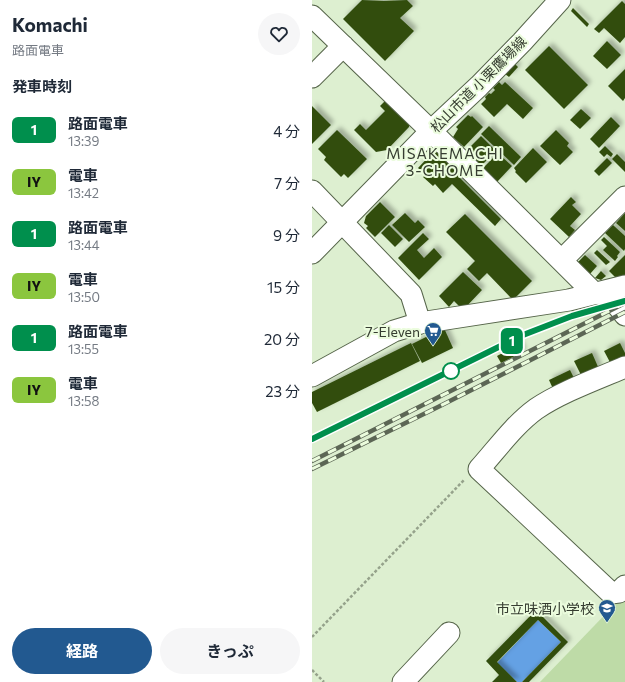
<!DOCTYPE html>
<html lang="ja">
<meta charset="utf-8">
<style>
:root{--surface:#fff;--page:#f6f6f7;--text:#1f2937;--muted:#747a83;--accent:#225990}
body{margin:0;font-family:Commissioner,"Noto Sans JP",sans-serif;background:var(--page);color:var(--text);height:100vh;display:flex;flex-direction:column;font-size:15px;white-space:nowrap}
*{box-sizing:border-box;margin:0}
p{font-size:13px;color:var(--muted)}
.icon{flex:none;width:22px;height:22px;fill:none;stroke:currentColor;stroke-width:2;stroke-linecap:round;stroke-linejoin:round}
.map{position:relative;flex:1;overflow:hidden}
.drawer{display:flex;flex-direction:column;background:var(--surface);width:312px}
.drawer>*{flex:none}
.badge{padding:0 8px;border-radius:6px;font-size:14px;line-height:26px}
.map>.badge{position:absolute;translate:-50% -50%;box-shadow:0 0 0 2px #fff}
h2{padding:0 12px;font-size:15px;line-height:36px}
.round{display:grid;place-items:center;flex:none;width:42px;height:42px;border-radius:21px;background:var(--page)}
.headline{display:flex;align-items:center;justify-content:space-between;height:68px;padding:0 12px}
h1{font-size:19px;font-weight:700;line-height:30px}
.primary-button{display:flex;gap:8px;margin-top:auto;padding:8px 12px}
.primary-button a{flex:1;height:46px;border-radius:24px;background:var(--accent);color:#fff;font-size:16px;font-weight:700;line-height:46px;text-align:center}
.primary-button a+a{background:var(--page);color:var(--text)}
ul{padding:0;list-style:none}
li{display:flex;align-items:center;gap:12px;height:52px;padding:0 12px}
li div{flex:1}
li b{display:block;font-size:15px}
li em{font-style:normal}
li .badge{min-width:44px;font-weight:700;text-align:center}
main{display:flex;flex:1;min-height:0}
.map>svg:first-child{display:block}
.green{fill:#bedba7}
.water{fill:#64a1e4}
.building{fill:#324e10;filter:url(#shadow)}
.lines{fill:none;stroke-linecap:round;stroke-linejoin:round}
.minor-casing{stroke:#56654a;stroke-width:23}
.path{stroke:#95a28b;stroke-width:2.5;stroke-dasharray:3 2;stroke-linecap:butt}
.minor{stroke:#fff;stroke-width:21}
.tram{stroke:#5c6655;stroke-width:1}
.rail-casing{stroke:#5c6655;stroke-width:4.5}
.rail{stroke:#ebfcdd;stroke-width:3;stroke-dasharray:9;stroke-linecap:butt}
.line-casing{stroke:#fff;stroke-width:9}
.line{stroke:#008f4d;stroke-width:6}
.stop-dot{fill:#fff;stroke:#008f4d;stroke-width:2}
.labels{text-anchor:middle;dominant-baseline:central;stroke-width:4;stroke-linejoin:round;paint-order:stroke}
.street-label{font-size:14px;fill:#363d31;stroke:#ebfcdd}
.poi-label{font-size:14px;fill:#363d31;stroke:#ebfcdd;text-anchor:end}
.neighbourhood-label{font-size:15px;letter-spacing:1px;fill:#363d31;stroke:#ebfcdd}
</style>
<main>
<section class="drawer">
<div class="headline"><div><h1>Komachi</h1><p>路面電車</p></div><a class="round"><svg class="icon" aria-label="heart" viewBox="0 0 24 24"><path d="M12 20l-8-8c-3-5 5-10 8-4 3-6 11-1 8 4z"/></svg></a></div>
<h2>発車時刻</h2>
<ul>
<li><span class="badge" style="background:#008f4d;color:#fff">1</span><div><b>路面電車</b><p>13:39</p></div><em>4 分</em></li>
<li><span class="badge" style="background:#8bc63e;color:#111">IY</span><div><b>電車</b><p>13:42</p></div><em>7 分</em></li>
<li><span class="badge" style="background:#008f4d;color:#fff">1</span><div><b>路面電車</b><p>13:44</p></div><em>9 分</em></li>
<li><span class="badge" style="background:#8bc63e;color:#111">IY</span><div><b>電車</b><p>13:50</p></div><em>15 分</em></li>
<li><span class="badge" style="background:#008f4d;color:#fff">1</span><div><b>路面電車</b><p>13:55</p></div><em>20 分</em></li>
<li><span class="badge" style="background:#8bc63e;color:#111">IY</span><div><b>電車</b><p>13:58</p></div><em>23 分</em></li>
</ul>
<div class="primary-button"><a>経路</a><a>きっぷ</a></div>
</section>
<div class="map">
<svg width="313" height="682" viewBox="0 0 313 682">
<defs>
<filter id="shadow"><feDropShadow dx="3.5" dy="-3.5" stdDeviation="2" flood-color="#0004"/></filter>
</defs>
<rect width="100%" height="100%" fill="#ddefd0"/>
<!-- green -->
<path class="green" d="M313 594V682H228L308 599Z"/>
<!-- water -->
<path class="water" d="M226 620 249 642 210 682H205L185 663Z"/>
<!-- building -->
<g class="building">
<path d="M50 0 72 1 95 0 101 6 88 18 102 31 73 61 31 19Z"/>
<path d="M310 1 313 4V37L308 43 292 28 287 33 282 29Z"/>
<path d="M261 8 277 24 275 27 259 11Z"/>
<path d="M295 41 309 55 295 69 281 56Z"/>
<path d="M237 46 276 85 252 109 213 70Z"/>
<path d="M203 64 206 67 197 77 193 74Z"/>
<path d="M313 69V98L311 101 296 86Z"/>
<path d="M187 82 190 85 193 82 221 108 211 119 195 104 182 117 169 104 174 99 173 97 177 93 179 94 183 90 181 88Z"/>
<path d="M76 98 97 118V127L75 150 64 152 42 130 48 124 54 130 73 111 68 106Z"/>
<path d="M0 106 19 125 0 144Z"/>
<path d="M269 109 279 118 268 129 258 120Z"/>
<path d="M156 115 159 117 160 116 171 127 152 147 141 137 146 129 144 127Z"/>
<path d="M299 117 308 126 287 148 278 139Z"/>
<path d="M177 126 209 157 202 165 169 134Z"/>
<path d="M25 130 55 159 36 178 32 174 29 177 12 160 14 157 6 149Z"/>
<path d="M244 130 257 143 255 146 261 152 248 165 228 146Z"/>
<path d="M169 136 184 151 169 166 154 151Z"/>
<path d="M293 146 301 154 299 157 295 154 292 157 287 152Z"/>
<path d="M221 148 235 162 214 183 203 172 204 171 202 168Z"/>
<path d="M123 150 148 174 146 176 189 219 183 226 140 184 131 193 123 184 121 186 111 177 114 175 106 168Z"/>
<path d="M186 153 200 166 185 182 171 168Z"/>
<path d="M305 154 313 162V172L300 159Z"/>
<path d="M295 158 300 163 287 176 282 171Z"/>
<path d="M259 197 264 202 260 205 269 214 258 226 263 230 257 237 238 219Z"/>
<path d="M68 202 83 217 63 237 54 228 56 226 52 223 54 216Z"/>
<path d="M93 213 103 223 106 220 113 227 97 242 80 225Z"/>
<path d="M313 213V231L304 223Z"/>
<path d="M153 214 220 281 201 300 175 273 167 281 155 269 163 261 134 232Z"/>
<path d="M77 225 91 239 83 247 69 233Z"/>
<path d="M301 225 313 236V249L312 251 293 233Z"/>
<path d="M111 233 117 239 105 250 112 258 122 248 130 257 107 280 86 258Z"/>
<path d="M292 237 308 252 305 256 306 257 303 261 291 250 295 246 289 240Z"/>
<path d="M285 250 298 262 294 265 282 253Z"/>
<path d="M273 255 285 266 278 274 266 262Z"/>
<path d="M313 255V275L304 278 297 271Z"/>
<path d="M289 271 294 276 289 280 283 278Z"/>
<path d="M151 272 170 290 153 308 148 307 142 301 137 307 127 296Z"/>
<path d="M132 328 141 348 110 363 100 344Z"/>
<path d="M99 343 108 361 5 412 0 403V392Z"/>
<path d="M308 343 313 353V360L300 366 292 351Z"/>
<path d="M207 344 211 352 189 363 185 356Z"/>
<path d="M280 353 287 369 270 377 262 361Z"/>
<path d="M258 370 263 380 242 391 237 380Z"/>
<path d="M224 610 256 642 217 682H210L249 642 226 620 185 662 205 682H180L187 675 174 661Z"/>
</g>
<g class="lines">
<defs>
<g id="minor">
<path d="M0 16 119 131 282 293 296 294 313 315"/>
<path d="M0 77 31 46"/>
<path d="M0 191 99 294 108 323"/>
<path d="M0 253 119 131 167 86 210 42 248 0"/>
<path d="M250 260 313 197"/>
<path d="M313 367C285 379 249 392 224 409 202 425 185 449 167 469L299 593 307 592 313 586"/>
<path d="M0 376 82 331 108 323 257 300 313 286"/>
<path d="M91 682 137 633"/>
</g>
</defs>
<!-- minor casing -->
<use href="#minor" class="minor-casing"/>
<!-- path -->
<g class="path">
<path d="M0 637 153 479"/>
<path d="M0 670 12 682"/>
</g>
<!-- minor -->
<use href="#minor" class="minor"/>
<!-- tram -->
<path class="tram" d="M0 439 211 335 260 316 313 301"/>
<defs>
<g id="rail">
<path d="M0 461 313 303"/>
<path d="M0 469 126 407 313 312"/>
</g>
</defs>
<!-- rail casing -->
<use href="#rail" class="rail-casing"/>
<!-- rail -->
<use href="#rail" class="rail"/>
</g>
<g class="lines">
<defs>
<path id="line" d="M0 439 211 335 260 316 313 301"/>
</defs>
<!-- line casing -->
<use href="#line" class="line-casing"/>
<!-- line -->
<use href="#line" class="line"/>
</g>
<!-- icons -->
<defs>
<symbol id="supermarket-pin" viewBox="-11 -11 22 30"><path d="M0 17L-7.5 6A9.5 9.5 0 1 1 7.5 6Z" fill="#225990" stroke="#ebfcdd"/><path d="M-6-5.5h2.5l.6 2H6L4.5 2H-2.5L-4.4-4H-6ZM-1.5 3.2a1.3 1.3 0 1 0 .1 0ZM3 3.2a1.3 1.3 0 1 0 .1 0Z" fill="#fff"/></symbol>
<symbol id="school-pin" viewBox="-11 -11 22 30"><path d="M0 17L-7.5 6A9.5 9.5 0 1 1 7.5 6Z" fill="#225990" stroke="#ebfcdd"/><path d="M0-5L7-2L0 1L-7-2ZM-4 1L0 2.5L4 1V4Q0 6-4 4Z" fill="#fff"/></symbol>
</defs>
<g fill-rule="evenodd">
<use href="#supermarket-pin" x="111" y="321" width="20" height="27"/>
<use href="#school-pin" x="285" y="598" width="20" height="27"/>
</g>
<!-- markers -->
<circle class="stop-dot" cx="139" cy="371" r="8"/>
<g class="labels">
<!-- street labels -->
<g class="street-label">
<text transform="translate(166 84) rotate(-45)">松山市道 小栗鷹場線</text>
</g>
<!-- poi labels -->
<g class="poi-label">
<text x="108" y="331">7-Eleven</text>
<text x="282" y="608">市立味酒小学校</text>
</g>
<!-- neighbourhood labels -->
<g class="neighbourhood-label">
<text x="133" y="153">MISAKEMACHI<tspan x="133" dy="17">3-CHOME</tspan></text>
</g>
</g>
</svg>
<b class="badge" style="left:200px;top:341px;background:#008f4d;color:#fff">1</b>
</div>
</main>
